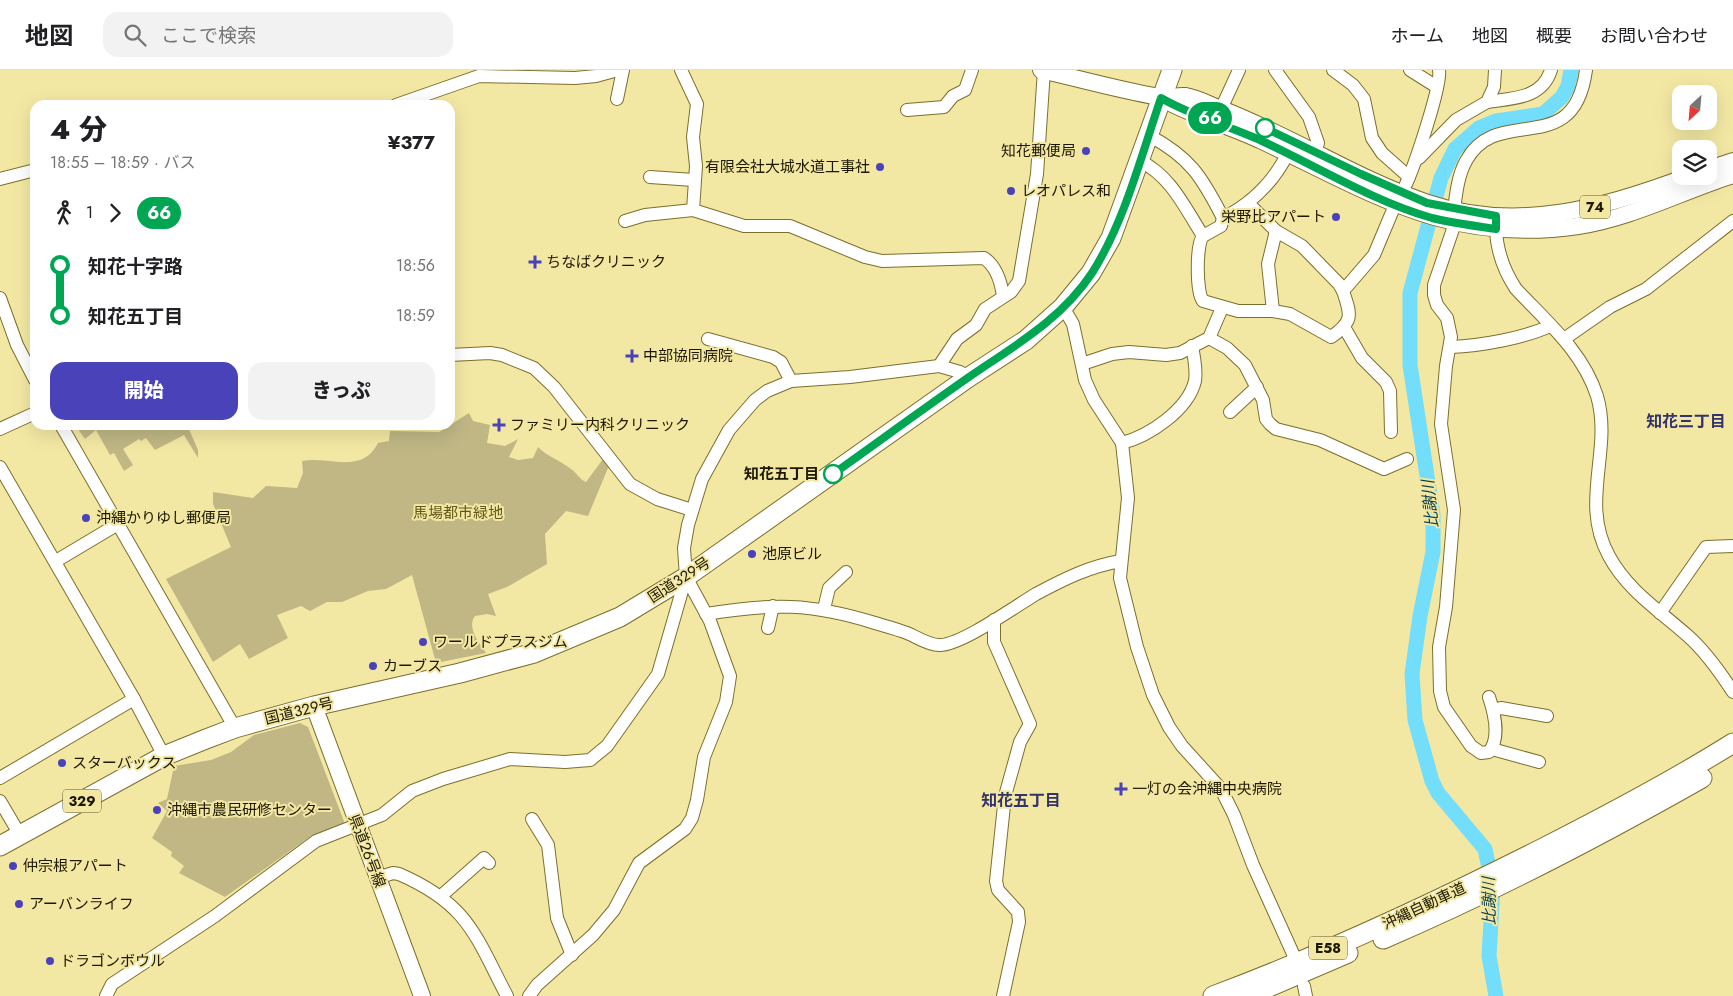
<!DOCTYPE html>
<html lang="ja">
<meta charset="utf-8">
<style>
:root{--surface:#fff;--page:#f2f2f2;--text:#202124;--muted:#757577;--line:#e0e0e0;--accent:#4a42b8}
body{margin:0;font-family:Jost,"Noto Sans JP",sans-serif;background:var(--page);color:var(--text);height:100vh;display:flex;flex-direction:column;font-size:19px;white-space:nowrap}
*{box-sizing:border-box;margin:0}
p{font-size:16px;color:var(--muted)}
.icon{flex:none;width:28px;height:28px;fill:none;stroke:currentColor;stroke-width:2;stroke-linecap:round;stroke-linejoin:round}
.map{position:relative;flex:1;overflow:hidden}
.sheet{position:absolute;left:30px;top:30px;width:425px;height:330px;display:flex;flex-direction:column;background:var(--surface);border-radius:15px;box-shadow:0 5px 20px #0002}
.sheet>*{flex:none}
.badge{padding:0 10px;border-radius:16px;font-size:18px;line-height:32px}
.needle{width:32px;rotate:206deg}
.controls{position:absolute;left:1672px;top:15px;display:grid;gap:10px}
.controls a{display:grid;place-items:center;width:45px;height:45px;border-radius:10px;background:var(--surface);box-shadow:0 5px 20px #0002;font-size:25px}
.map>.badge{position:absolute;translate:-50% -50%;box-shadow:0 0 0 2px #fff}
.legs{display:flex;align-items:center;gap:8px;height:55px;padding:0 20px;font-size:16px}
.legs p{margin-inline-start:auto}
.overview{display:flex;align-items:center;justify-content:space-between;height:85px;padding:0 20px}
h1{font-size:28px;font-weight:800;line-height:38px}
.button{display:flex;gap:10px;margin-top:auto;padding:10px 20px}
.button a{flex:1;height:58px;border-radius:15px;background:var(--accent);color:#fff;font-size:20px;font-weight:800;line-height:58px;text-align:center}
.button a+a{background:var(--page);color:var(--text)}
ul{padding:0 20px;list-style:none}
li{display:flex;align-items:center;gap:18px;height:50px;font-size:19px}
li i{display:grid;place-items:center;width:8px;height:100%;margin:0 6px;background:currentColor}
li i::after{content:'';width:12px;height:12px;margin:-6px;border:4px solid;border-radius:50%;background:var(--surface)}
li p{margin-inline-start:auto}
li:first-child i{background:linear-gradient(#0000 50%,currentColor 0)}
li:last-child i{background:linear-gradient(currentColor 50%,#0000 0)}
header{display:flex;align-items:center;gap:30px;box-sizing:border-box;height:70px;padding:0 25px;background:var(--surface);border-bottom:1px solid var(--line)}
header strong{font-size:24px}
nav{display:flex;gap:28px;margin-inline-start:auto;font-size:18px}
.search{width:350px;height:45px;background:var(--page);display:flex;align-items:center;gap:12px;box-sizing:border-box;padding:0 18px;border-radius:15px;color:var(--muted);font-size:19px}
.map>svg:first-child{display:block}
.green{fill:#c0b785}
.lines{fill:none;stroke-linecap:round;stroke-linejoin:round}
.river{stroke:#73ddfc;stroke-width:15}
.minor-casing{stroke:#7b6f2c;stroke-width:14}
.major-casing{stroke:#7b6f2c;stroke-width:18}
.highway-casing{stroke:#7b6f2c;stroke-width:21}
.minor{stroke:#fff;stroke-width:12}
.major{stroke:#fff;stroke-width:16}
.highway{stroke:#fff;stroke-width:19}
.line-1-casing{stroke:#fff;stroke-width:11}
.line-1{stroke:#00a651;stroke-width:8}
.stop-1-dot{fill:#fff;stroke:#00a651;stroke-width:2.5}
.poi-dot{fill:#4a42b8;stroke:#f3e8a3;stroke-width:2}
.labels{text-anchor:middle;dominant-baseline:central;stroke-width:4;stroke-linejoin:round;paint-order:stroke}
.shield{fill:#f3e8a3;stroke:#5c5631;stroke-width:1}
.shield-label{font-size:14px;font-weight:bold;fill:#1c1700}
.poi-label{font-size:15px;fill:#1c1700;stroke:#f3e8a3;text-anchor:start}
.stop-label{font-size:15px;font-weight:bold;fill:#1c1700;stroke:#f3e8a3;text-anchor:end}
.park-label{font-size:15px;fill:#625718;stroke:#f3e8a3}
.street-label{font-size:15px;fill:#1c1700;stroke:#f3e8a3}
.neighbourhood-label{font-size:16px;font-weight:bold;fill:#32326d;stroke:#f3e8a3}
.water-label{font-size:16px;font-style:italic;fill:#093c48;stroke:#f3e8a3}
</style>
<header>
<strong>地図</strong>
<div class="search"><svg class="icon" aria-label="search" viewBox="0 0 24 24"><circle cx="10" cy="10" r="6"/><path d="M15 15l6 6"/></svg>ここで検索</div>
<nav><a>ホーム</a><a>地図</a><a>概要</a><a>お問い合わせ</a></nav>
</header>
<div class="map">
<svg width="1733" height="926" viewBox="0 0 1733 926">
<rect width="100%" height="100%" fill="#f3e8a3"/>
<!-- green -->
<g class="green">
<path d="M469 343 473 351 490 355 487 373 505 376 518 369 509 387 518 390 533 388 538 377C548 387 560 390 571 399 577 403 579 409 586 412L606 385 623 408 608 398 588 446 566 441 545 464 547 494 507 517 488 524 496 546 487 544 475 546C466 558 480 573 486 583L436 593 412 505 386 519 368 521 342 532H327L310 541 301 536 277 545 288 568 249 589 240 574 213 592 166 509 231 477 213 434V422L253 428 266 416 297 418 303 403 302 391C329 386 362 405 378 373L389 371 390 361 439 362Z"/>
<path d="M75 355H180L188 357 198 380V388L184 365 155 380 146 368 141 371 139 369 123 379 133 395 124 401 114 383 110 385 96 360 85 369Z"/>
<path d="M300 653 308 657 345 754 311 766 225 827 179 803 184 796 171 786 172 782 152 768 167 741 158 733 167 729 174 696 211 690 231 682 254 665Z"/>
</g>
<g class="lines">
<!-- river -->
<path class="river" d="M1496 926 1489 886 1493 817 1485 779 1438 723 1432 711 1415 650 1412 604 1420 546 1433 482V445L1410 295V223L1441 108 1455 79 1479 58 1496 51 1543 44 1562 27 1568 16 1571 0"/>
<defs>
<g id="minor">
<path d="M681 0 697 34 693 67 696 96 693 140 744 156H790L865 187 882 191 984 188C996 196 1001 212 1003 226"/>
<path d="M1275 0 1309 47 1318 73 1315 82"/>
<path d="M1333 0 1353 15 1364 29 1372 68 1382 83 1409 107"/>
<path d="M1410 0 1437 17"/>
<path d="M617 29 623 0"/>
<path d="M1487 32C1513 28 1542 29 1551 0"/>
<path d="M396 35 479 6 575 8 596 6 618 0"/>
<path d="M1221 39 1239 0"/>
<path d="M907 40 944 37 953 26 965 20 972 0"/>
<path d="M1148 65C1190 87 1202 107 1223 148"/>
<path d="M1419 88 1456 50 1487 32 1494 17 1495 0"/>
<path d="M1140 91C1171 106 1185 138 1203 166 1196 174 1196 222 1203 231L1238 241H1273L1290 244 1331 267C1354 251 1351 245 1343 221L1374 185 1395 135"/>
<path d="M650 107 694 110"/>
<path d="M0 109 35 100"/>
<path d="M1406 114C1414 97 1442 15 1439 0"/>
<path d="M1248 133 1276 161 1302 176 1339 214 1343 221"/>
<path d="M1454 140C1456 124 1458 105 1466 91 1498 32 1574 92 1586 0"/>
<path d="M1496 150C1495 175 1502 198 1516 219 1547 252 1583 282 1597 326 1613 380 1579 432 1609 486 1627 520 1660 541 1688 566 1706 582 1720 602 1733 622"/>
<path d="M625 151 645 145 693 140"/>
<path d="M1455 153 1434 215V225L1437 235 1447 248 1451 267 1446 296 1441 354 1454 440 1446 537 1439 577 1440 621 1444 637 1471 676 1481 683 1489 682C1501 667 1494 642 1489 627"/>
<path d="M1203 166 1221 156 1223 148C1251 134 1274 111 1288 83"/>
<path d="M0 228 17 275 35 310"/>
<path d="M1063 237 1073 254 1085 310 1094 330 1122 373 1128 428 1120 508 1137 577 1153 625 1169 657 1182 676 1221 719 1234 745 1253 795 1294 886"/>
<path d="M1273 241 1268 194 1276 161"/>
<path d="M1344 257 1362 288 1386 312 1390 321 1391 362"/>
<path d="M1209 268 1227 278 1245 295 1263 330 1266 349 1270 354 1276 359 1320 370 1384 399 1407 389"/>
<path d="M708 269 773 287 781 292 791 311"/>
<path d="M1564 269 1610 237 1646 219 1733 151"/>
<path d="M1451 277C1480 276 1524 268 1550 256"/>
<path d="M450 285 490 283 502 285 534 298 554 317 630 414 657 429 692 440"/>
<path d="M1082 294 1112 284 1129 282 1166 285 1180 283 1209 268 1222 238"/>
<path d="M939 296 957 269 976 255 985 239 1011 222 1019 211 1037 104 1044 0"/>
<path d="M1230 342 1257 317"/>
<path d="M61 355 235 658"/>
<path d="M0 359 35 343"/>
<path d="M1122 373C1149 366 1188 340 1195 311 1197 300 1194 287 1192 276"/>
<path d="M0 397 134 629 164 686"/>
<path d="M56 491 118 454"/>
<path d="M824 539 829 518 846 502"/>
<path d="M1660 543 1706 477 1733 476"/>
<path d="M706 544C772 533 811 533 875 553 885 556 897 559 907 563 917 567 928 575 939 575 960 576 1016 536 1036 524 1064 509 1090 496 1121 491"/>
<path d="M994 550V572L1030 654 1020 672 1005 726 996 811 998 820 1018 842 1019 852 1003 926"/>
<path d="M768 558 773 536"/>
<path d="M1494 640 1501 638 1547 646"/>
<path d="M1492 679 1539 692"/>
<path d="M0 708 134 629"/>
<path d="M0 731 20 765"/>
<path d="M532 749 548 775 557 848 572 885"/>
<path d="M377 808 393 803 399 804C468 834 475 865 507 926"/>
<path d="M441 826 484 788 489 793"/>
<path d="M1304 916 1306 926"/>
<path d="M106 926 112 914 215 846 316 771 382 745 412 721 443 709 510 689 565 692 590 690 607 676 658 604 686 507"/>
<path d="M529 926 537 915 593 865 614 840 639 793 685 759 692 748 697 730 704 687 726 632 730 606 710 551 686 507 684 478 688 455 702 409 729 360 755 330 767 321 791 311 850 307 939 296 960 302 969 307"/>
</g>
<g id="major">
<path d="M1041 0C1080 9 1119 20 1159 27 1168 29 1177 25 1185 26 1197 28 1210 35 1221 39 1292 66 1356 109 1428 133 1517 163 1605 138 1689 106"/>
<path d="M1161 28C1192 46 1229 55 1262 71 1372 123 1449 175 1578 156 1632 148 1682 121 1733 105"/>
<path d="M1709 99 1733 91"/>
<path d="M314 636 422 926"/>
</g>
<g id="highway">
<path d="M0 776 164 686 206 669 235 658 314 636 460 603 534 583 620 547 686 507 969 307 1026 270 1063 237 1091 203 1111 168 1172 0"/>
<path d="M1383 869C1493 822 1598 767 1702 708"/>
<path d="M1213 926C1325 884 1434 833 1541 779 1606 746 1671 712 1733 673"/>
<path d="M1248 926 1348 883"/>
</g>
</defs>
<!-- minor casing -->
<use href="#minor" class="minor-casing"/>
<!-- major casing -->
<use href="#major" class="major-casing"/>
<!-- highway casing -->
<use href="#highway" class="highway-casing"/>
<!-- minor -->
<use href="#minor" class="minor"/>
<!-- major -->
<use href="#major" class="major"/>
<!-- highway -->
<use href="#highway" class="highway"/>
</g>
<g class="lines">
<defs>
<path id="line-1" d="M833 404C878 372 923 339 969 307 1014 276 1061 250 1092 203 1125 151 1141 86 1161 28 1192 46 1229 56 1262 71 1318 97 1373 131 1432 148 1453 153 1475 156 1496 159V146L1427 133 1361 104 1265 58"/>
</defs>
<!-- line-1 casing -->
<use href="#line-1" class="line-1-casing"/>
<!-- line-1 -->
<use href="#line-1" class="line-1"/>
</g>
<!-- markers -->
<g class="stop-1-dot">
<circle cx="1265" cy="58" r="9"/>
<circle cx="833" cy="404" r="9"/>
</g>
<g class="poi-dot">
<circle cx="1086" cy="81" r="5"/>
<circle cx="880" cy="97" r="5"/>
<circle cx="1011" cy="121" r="5"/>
<circle cx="1336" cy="147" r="5"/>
<path d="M532.5 184.5h5v5h5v5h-5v5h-5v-5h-5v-5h5z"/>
<path d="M629.5 278.5h5v5h5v5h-5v5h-5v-5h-5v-5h5z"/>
<path d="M496.5 347.5h5v5h5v5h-5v5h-5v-5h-5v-5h5z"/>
<circle cx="86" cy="448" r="5"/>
<circle cx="752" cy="484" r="5"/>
<circle cx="423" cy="572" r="5"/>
<circle cx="373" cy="596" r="5"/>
<circle cx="62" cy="693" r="5"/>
<path d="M1118.5 711.5h5v5h5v5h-5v5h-5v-5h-5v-5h5z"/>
<circle cx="157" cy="740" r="5"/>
<circle cx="13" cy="796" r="5"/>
<circle cx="19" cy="834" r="5"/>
<circle cx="50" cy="891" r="5"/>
</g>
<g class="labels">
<!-- shield labels -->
<g class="shield">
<rect x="1580" y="125.5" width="30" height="23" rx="4"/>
<rect x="63" y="719.5" width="38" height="23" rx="4"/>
<rect x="1309" y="866.5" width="38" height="23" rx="4"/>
</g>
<g class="shield-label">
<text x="1595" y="137">74</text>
<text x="82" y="731">329</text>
<text x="1328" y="878">E58</text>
</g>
<!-- poi labels -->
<g class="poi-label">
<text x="1076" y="81" text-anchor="end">知花郵便局</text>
<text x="870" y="97" text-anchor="end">有限会社大城水道工事社</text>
<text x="1021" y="121">レオパレス和</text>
<text x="1326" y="147" text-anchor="end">栄野比アパート</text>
<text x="546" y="192">ちなばクリニック</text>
<text x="643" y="286">中部協同病院</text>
<text x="510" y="355">ファミリー内科クリニック</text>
<text x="96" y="448">沖縄かりゆし郵便局</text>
<text x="762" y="484">池原ビル</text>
<text x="433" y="572">ワールドプラスジム</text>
<text x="383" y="596">カーブス</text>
<text x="72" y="693">スターバックス</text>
<text x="1132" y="719">一灯の会沖縄中央病院</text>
<text x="167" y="740">沖縄市農民研修センター</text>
<text x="23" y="796">仲宗根アパート</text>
<text x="29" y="834">アーバンライフ</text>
<text x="60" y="891">ドラゴンボウル</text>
</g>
<!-- stop labels -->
<g class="stop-label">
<text x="819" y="404">知花五丁目</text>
</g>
<!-- park labels -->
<g class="park-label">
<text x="458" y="443">馬場都市緑地</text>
</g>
<!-- street labels -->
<g class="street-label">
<text transform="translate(679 510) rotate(-33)">国道329号</text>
<text transform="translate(299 641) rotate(-14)">国道329号</text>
<text transform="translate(367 781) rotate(69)">県道26号線</text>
<text transform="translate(1424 836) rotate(-25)">沖縄自動車道</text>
</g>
<!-- neighbourhood labels -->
<g class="neighbourhood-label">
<text x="1686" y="351">知花三丁目</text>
<text x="1021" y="730">知花五丁目</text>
</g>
<!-- water labels -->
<g class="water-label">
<text transform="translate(1430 434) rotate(-96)">比謝川</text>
<text transform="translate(1489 831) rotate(-91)">比謝川</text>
</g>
</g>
</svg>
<div class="controls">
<a><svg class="needle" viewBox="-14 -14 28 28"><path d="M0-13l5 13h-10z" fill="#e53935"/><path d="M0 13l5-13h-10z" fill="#757577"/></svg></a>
<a><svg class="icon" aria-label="layers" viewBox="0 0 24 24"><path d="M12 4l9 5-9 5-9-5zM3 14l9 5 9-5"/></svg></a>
</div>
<b class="badge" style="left:1210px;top:48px;background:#00a651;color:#fff">66</b>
<section class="sheet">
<div class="overview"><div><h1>4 分</h1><p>18:55 – 18:59 · バス</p></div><b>¥377</b></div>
<div class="legs"><svg class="icon" aria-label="walk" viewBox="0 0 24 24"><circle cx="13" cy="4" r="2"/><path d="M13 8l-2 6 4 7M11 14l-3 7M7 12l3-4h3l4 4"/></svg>1<svg class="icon" aria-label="forward" viewBox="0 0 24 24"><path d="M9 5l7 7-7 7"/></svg><b class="badge" style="background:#00a651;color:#fff">66</b></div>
<ul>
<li><i style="color:#00a651"></i><b>知花十字路</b><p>18:56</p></li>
<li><i style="color:#00a651"></i><b>知花五丁目</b><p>18:59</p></li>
</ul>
<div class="button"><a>開始</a><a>きっぷ</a></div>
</section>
</div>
